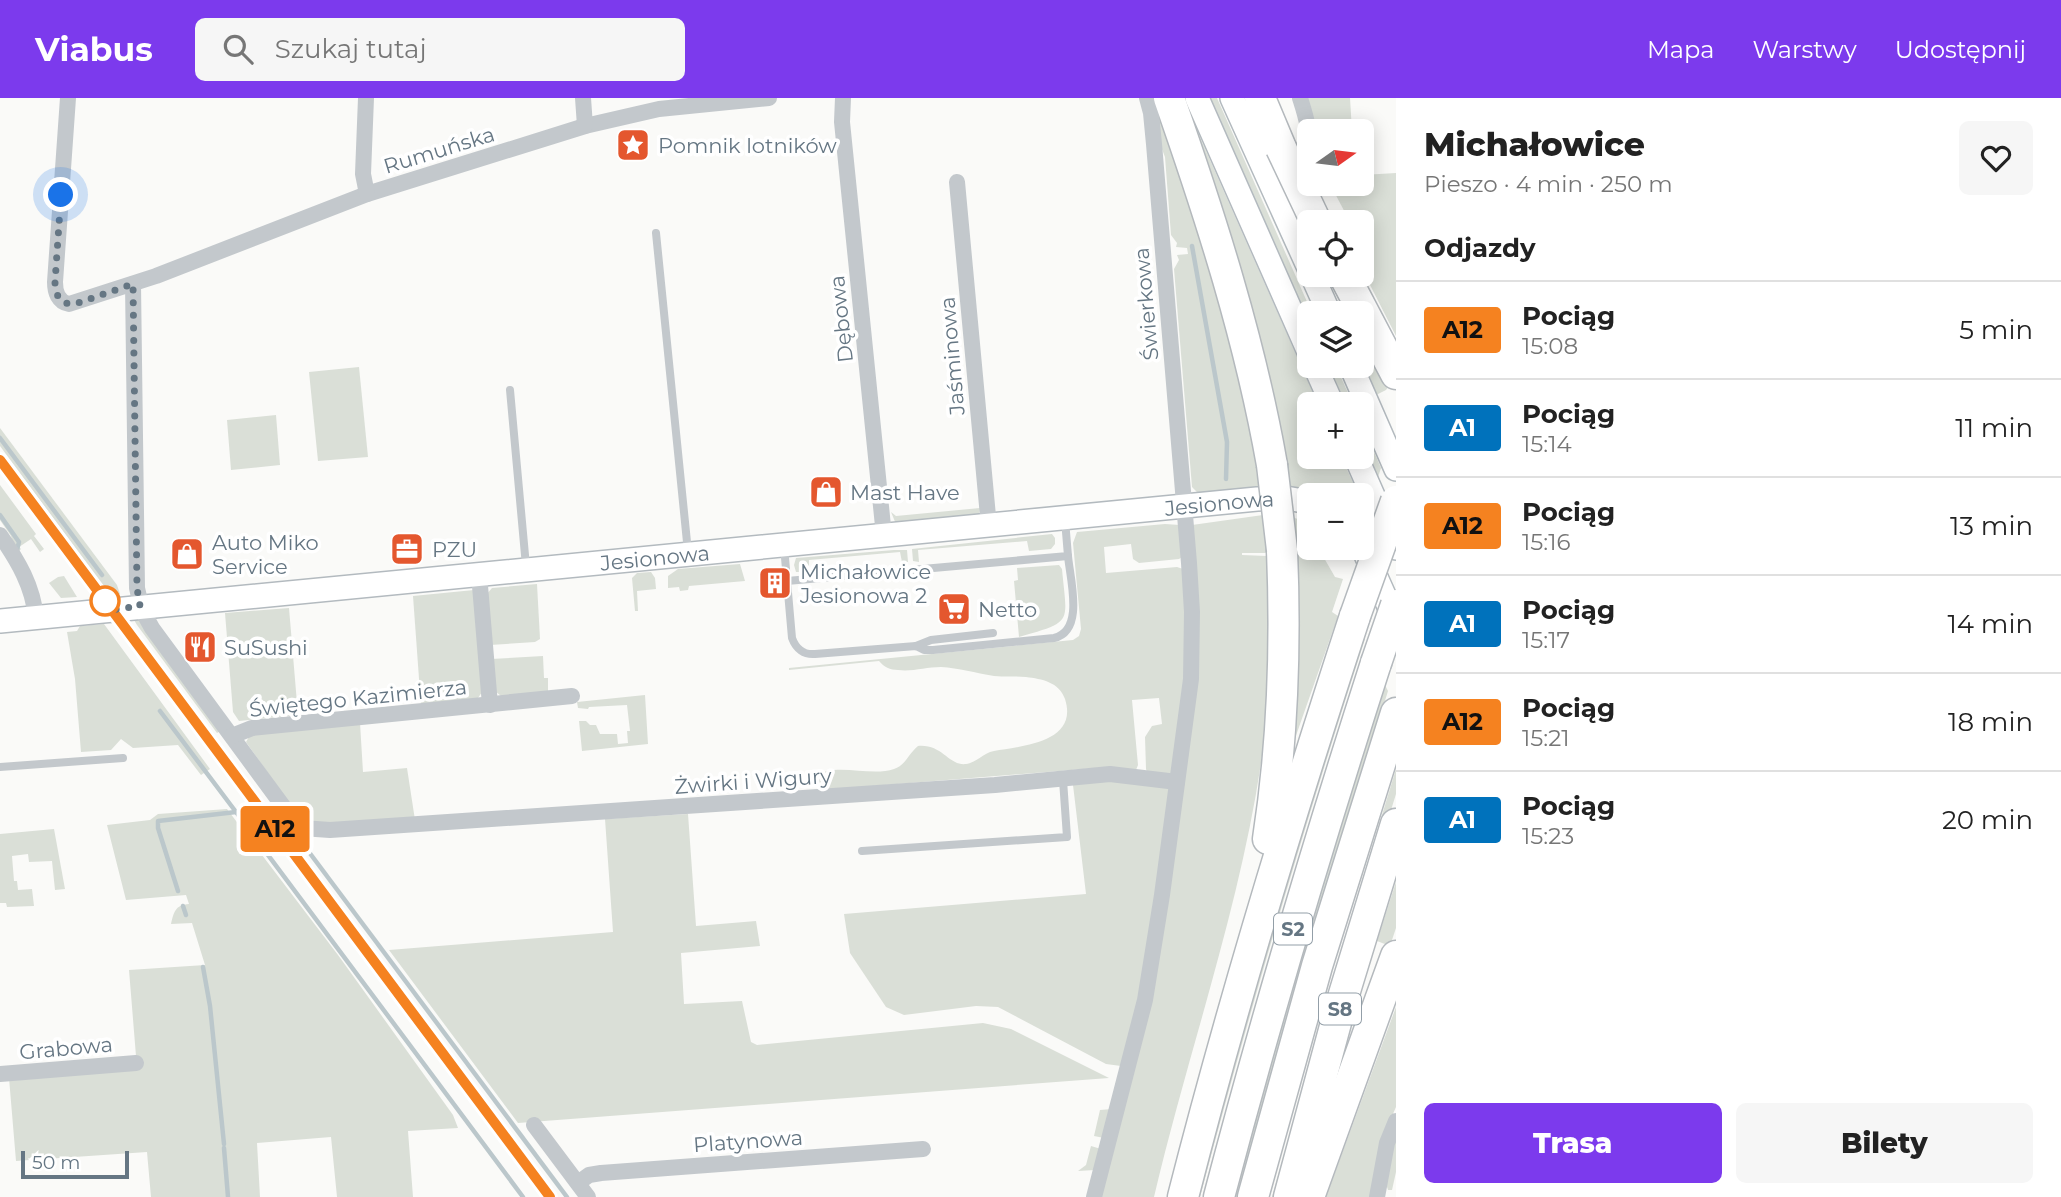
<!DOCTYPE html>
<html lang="pl">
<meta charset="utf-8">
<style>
:root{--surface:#fff;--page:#f6f6f6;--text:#222;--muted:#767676;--line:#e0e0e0;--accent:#7c3aed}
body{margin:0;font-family:Montserrat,sans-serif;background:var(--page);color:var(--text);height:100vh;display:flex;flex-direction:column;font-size:26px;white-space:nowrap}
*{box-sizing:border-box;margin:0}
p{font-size:23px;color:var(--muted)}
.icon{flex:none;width:38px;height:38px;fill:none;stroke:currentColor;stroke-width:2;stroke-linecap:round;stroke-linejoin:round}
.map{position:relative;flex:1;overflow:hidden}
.drawer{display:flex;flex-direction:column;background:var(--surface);width:665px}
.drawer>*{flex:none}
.badge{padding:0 14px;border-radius:5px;font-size:24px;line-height:46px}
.needle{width:46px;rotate:76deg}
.buttons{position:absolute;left:1297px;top:21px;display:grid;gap:14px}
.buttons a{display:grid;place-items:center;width:77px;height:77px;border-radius:10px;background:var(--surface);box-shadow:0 4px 18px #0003;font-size:35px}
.scale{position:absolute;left:21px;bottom:18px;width:108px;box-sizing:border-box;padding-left:7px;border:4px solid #657683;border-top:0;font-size:19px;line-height:24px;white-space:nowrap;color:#657683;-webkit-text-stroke:5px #fff;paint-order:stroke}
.you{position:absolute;width:35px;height:35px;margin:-18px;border:5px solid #fff;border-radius:50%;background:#1a73e8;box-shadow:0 0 0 10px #1a73e833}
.map>.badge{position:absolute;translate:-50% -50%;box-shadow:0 0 0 4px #fff}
h2{padding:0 28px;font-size:26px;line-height:63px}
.round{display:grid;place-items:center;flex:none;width:74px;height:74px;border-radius:10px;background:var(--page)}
.summary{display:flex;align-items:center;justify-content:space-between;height:119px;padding:0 28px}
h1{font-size:33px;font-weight:800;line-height:52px}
.cta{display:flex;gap:14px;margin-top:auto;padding:14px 28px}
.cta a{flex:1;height:80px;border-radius:10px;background:var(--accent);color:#fff;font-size:28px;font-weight:800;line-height:80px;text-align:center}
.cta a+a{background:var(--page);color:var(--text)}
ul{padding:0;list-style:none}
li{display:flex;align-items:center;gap:21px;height:98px;padding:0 28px;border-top:2px solid var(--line)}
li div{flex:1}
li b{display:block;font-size:26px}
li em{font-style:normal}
li .badge{min-width:77px;font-weight:700;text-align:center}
header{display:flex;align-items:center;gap:42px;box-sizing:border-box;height:98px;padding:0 35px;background:var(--accent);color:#fff}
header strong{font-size:33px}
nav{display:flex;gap:38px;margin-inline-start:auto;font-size:24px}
.search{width:490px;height:63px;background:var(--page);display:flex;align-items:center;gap:18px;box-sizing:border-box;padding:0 24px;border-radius:10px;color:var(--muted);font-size:26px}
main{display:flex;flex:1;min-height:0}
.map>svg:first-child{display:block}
.green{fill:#dadfd7}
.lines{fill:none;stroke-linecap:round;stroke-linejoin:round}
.stream{stroke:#bbc7cb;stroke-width:4.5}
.secondary-casing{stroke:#b3babf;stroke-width:26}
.highway-casing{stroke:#b4b9bd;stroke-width:33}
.lane{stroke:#c3c8cc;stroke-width:8}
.street{stroke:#c3c8cc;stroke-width:16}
.secondary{stroke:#fff;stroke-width:23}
.highway{stroke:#fff;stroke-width:30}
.rail-casing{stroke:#a2aab0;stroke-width:7}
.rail{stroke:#fff;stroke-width:4.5;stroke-dasharray:13;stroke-linecap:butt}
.highway-bridge-casing{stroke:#b4b9bd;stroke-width:33;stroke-linecap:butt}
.highway-bridge{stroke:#fff;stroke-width:30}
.line-casing{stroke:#fff;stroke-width:16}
.line{stroke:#f58220;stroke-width:10}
.walk{stroke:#657683;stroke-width:7;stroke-dasharray:0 12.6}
.stop-dot{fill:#fff;stroke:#f58220;stroke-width:3.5}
.labels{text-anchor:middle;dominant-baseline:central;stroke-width:7;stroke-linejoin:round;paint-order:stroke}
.shield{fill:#fff;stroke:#939fa8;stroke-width:2}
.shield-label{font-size:19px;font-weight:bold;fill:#657683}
.poi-label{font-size:21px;fill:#657683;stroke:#fff;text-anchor:start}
.street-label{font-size:21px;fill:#657683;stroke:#fff}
</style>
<header>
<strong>Viabus</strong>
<div class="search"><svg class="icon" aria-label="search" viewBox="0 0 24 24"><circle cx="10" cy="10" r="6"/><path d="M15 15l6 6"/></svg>Szukaj tutaj</div>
<nav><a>Mapa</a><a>Warstwy</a><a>Udostępnij</a></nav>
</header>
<main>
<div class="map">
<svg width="1396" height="1099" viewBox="0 0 1396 1099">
<rect width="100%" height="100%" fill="#fafaf8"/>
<!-- green -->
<g class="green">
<path d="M1159 0 1229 224 1262 369 1256 370 1259 392 1198 395 1192 389 1174 171 1179 162 1177 157 1188 156 1187 150 1176 149 1177 145 1171 137 1165 59 1158 41Z"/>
<path d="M1210 0H1217L1312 215H1309V223Z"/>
<path d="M1306 0H1350L1352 33H1315Z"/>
<path d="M1191 19 1318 306H1309V359H1341L1359 397H1327L1301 390 1289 389Z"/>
<path d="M1396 75V238L1367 181 1362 147V124H1350L1330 86H1362V77Z"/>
<path d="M1362 237 1388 289 1386 292 1376 297 1362 256Z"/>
<path d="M1329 268H1336L1353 306H1346Z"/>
<path d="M359 269 368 359 318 363 309 274Z"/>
<path d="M276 317 280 367 231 372 227 322Z"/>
<path d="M1362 326 1381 370 1378 379 1362 342Z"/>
<path d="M0 330 117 487 120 496H109L0 348Z"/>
<path d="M0 387 36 436 34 438 44 451 40 454 31 441 19 449 21 451 18 454 13 447 11 438 0 422Z"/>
<path d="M980 410 979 418 896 426 891 414 896 418Z"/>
<path d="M1263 417 1267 455H1242V457L1267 458C1268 527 1271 596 1261 665 1239 813 1188 954 1154 1099H1100L1195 595 1192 427Z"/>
<path d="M1292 419 1309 425V450H1324L1320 453 1335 479 1343 481 1332 514 1338 518 1292 649Z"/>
<path d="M1165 426 1180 427 1182 459 1179 461 1139 465 1133 461 1131 446 1104 449 1106 475 1177 469 1183 471 1186 561 1172 677 1147 674 1146 671 1145 639 1152 628 1162 626 1159 600 1132 602 1138 667 1136 672 1108 669 823 692 818 687 817 678C834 664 871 679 894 671 905 668 909 655 918 648 943 646 948 668 966 666 976 665 983 655 994 653 1021 648 1079 645 1065 601 1059 584 1042 581 1026 579 1015 578 1004 579 994 578 975 575 959 570 941 569 926 569 912 574 898 572 890 572 884 569 879 563L789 572V570L1073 542 1079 538 1081 531 1073 445 1077 434Z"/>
<path d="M1052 436 1055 440V446L1051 451 1029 453 1027 443 918 452 919 464 913 463 912 451Z"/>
<path d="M894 452H907L908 464H902L900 454 809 462V474H796L794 467 796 460Z"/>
<path d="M740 466 745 483 689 488 688 492 680 493 679 489 668 490V478L678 471Z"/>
<path d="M1059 467 1062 471C1067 526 1074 523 1019 539L1014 483 1018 482 1017 470Z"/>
<path d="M651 474 655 480 656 491 637 493 638 513H635L632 480 637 475Z"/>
<path d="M64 478 77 499 61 500 49 485 58 479Z"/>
<path d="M537 486 540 541 535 544 490 547 486 497 492 490Z"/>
<path d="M474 492 482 594 478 600 421 608 413 498Z"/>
<path d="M289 510 298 617 239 623 233 614 225 515Z"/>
<path d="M138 521 222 632 217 635 137 527 134 522Z"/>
<path d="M104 526 210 671 201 677 178 647 133 650 121 641 111 652 81 654 75 581 67 534 77 533 80 528Z"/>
<path d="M1361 533 1365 541C1305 726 1250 911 1200 1099H1191Z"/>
<path d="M543 558 544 580H548V594L501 598 494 592 491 561Z"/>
<path d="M1384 585 1388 593 1337 758 1239 1099H1231L1265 973Z"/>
<path d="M645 597 648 646 582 653 579 623H586L590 627H596L600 636H617L618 646 628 645 627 633H630L627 607 589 609 588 611 578 610 577 604Z"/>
<path d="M360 625 363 674 407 670 415 722 348 726 304 723 299 719 246 644 250 637Z"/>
<path d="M1396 671V696L1360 812 1280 1099H1272L1334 875Z"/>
<path d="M1123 681 1170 690 1144 880 1121 968 1106 966 998 909 976 908 904 917 886 909 850 855 844 816 1086 796 1073 687Z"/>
<path d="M227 711 338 857 453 1017 458 1030 408 1033 413 1099H337L331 1039 257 1045 260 1099H151L147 1054 16 1063 9 980 136 958 129 872 205 867 192 825 171 826C174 814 175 807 189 806L186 797 126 802 107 727 150 722 158 716Z"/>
<path d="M688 716 696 828 756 823 760 848 681 855 684 906 742 903 751 944 757 947 983 925 1011 931 1109 980 518 1025 389 852 613 834 605 721Z"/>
<path d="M54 731 65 791 55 792 52 763 29 764 28 756 12 758 14 783H17L18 792 32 791 34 808 7 809 6 805H0V736Z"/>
<path d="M1396 784V830L1390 848 1377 843Z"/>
<path d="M1396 909V1009L1381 1043 1372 1099H1326Z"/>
<path d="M1112 1011 1104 1040 1094 1038 1100 1012Z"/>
<path d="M1396 1038V1074L1392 1092H1388L1386 1086Z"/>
<path d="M1091 1048 1101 1051 1095 1072 1078 1073 1086 1067Z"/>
</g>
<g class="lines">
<!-- stream -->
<g class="stream">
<path d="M1192 148 1227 344 1226 381"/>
<path d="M0 340 102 477"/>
<path d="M0 417 19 444 17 452"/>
<path d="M160 613 236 714 158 723V730L178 793"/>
<path d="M236 714 523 1099"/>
<path d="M291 730 567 1099"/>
<path d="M183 808 186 817"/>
<path d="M203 869 210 908 224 1046"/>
<path d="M224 1050 228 1099"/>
</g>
<defs>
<g id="secondary">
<path d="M1197 0 1309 254"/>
<path d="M1232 0 1309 170"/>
<path d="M1312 177 1329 215"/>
<path d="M1315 268 1332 306"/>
<path d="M1351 268 1396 371"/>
<path d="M1356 359 1396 450"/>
<path d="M1362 448 1396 524"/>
<path id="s1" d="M0 523 1257 401 1286 400 1309 404"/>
</g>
<g id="highway">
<path d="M1169 0C1211 120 1250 242 1272 367"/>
<path d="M1260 0 1281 50"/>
<path d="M1344 177 1396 276"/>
<path d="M1268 741C1283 644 1286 549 1282 452"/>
<path d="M1183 1099C1233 903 1292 710 1355 518"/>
<path d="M1219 1099C1266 920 1319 742 1376 565"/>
<path d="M1253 1099 1317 868 1396 615"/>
<path d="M1289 1099 1341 906 1396 726"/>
<path d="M1309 1099 1396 858"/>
</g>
</defs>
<!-- secondary casing -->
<use href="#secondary" class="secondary-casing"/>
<!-- highway casing -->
<use href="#highway" class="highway-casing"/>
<!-- lane -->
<g class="lane">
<path d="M656 135 688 454"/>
<path d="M510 292 526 468"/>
<path d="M784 448 787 483 1068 458 1065 422"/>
<path d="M787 483 792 540C796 551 804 557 815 556L916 548 924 552H933L1054 540C1085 533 1070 481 1068 458"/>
<path d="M916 548 931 542 993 535"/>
<path d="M0 669 123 660"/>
<path d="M862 753 1067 739 1063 682"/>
</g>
<!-- street -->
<g class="street">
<path d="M68 0 55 184C55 194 58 204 69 206L156 178 367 96 585 28 659 11 769 0"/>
<path d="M366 0 363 76 367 96"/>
<path d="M583 0 585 28"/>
<path d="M843 0 842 24 884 438"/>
<path d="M1292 77C1296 68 1303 61 1306 52 1312 35 1305 16 1300 0"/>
<path d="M957 84 989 429"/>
<path d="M133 186 137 490 142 512 152 530 291 719 302 730 330 732 995 687 1110 676 1177 684"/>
<path d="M0 437C18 463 33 488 36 520"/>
<path d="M479 476 490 607"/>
<path d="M232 638 252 630 572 598"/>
<path d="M0 976 136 965"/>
<path d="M534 1027 588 1099"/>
<path d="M578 1085 589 1077 601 1075 923 1051"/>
<path d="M1094 1099 1145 902 1162 797 1191 581 1192 514 1189 465 1154 46 1151 15 1147 0"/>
<path d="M1377 1099 1387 1045 1396 1023"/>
</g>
<!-- secondary -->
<use href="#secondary" class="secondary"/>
<!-- highway -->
<use href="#highway" class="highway"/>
<defs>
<path id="rail" d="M0 362 550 1099"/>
</defs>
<!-- rail casing -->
<use href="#rail" class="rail-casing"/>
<!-- rail -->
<use href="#rail" class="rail"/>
<defs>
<g id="highway-bridge">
<path d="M1281 50 1316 124"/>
<path d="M1272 367 1282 452"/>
<path d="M1355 518 1396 403"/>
<path d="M1376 565 1396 507"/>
</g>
</defs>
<!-- highway-bridge casing -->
<use href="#highway-bridge" class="highway-bridge-casing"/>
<!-- highway-bridge -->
<use href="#highway-bridge" class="highway-bridge"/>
</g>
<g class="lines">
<defs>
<path id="line" d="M0 362 550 1099"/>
</defs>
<!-- line casing -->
<use href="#line" class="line-casing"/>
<!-- line -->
<use href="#line" class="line"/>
<!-- walk -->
<path class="walk" d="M61 97 55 184C55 198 61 207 75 206L133 186 137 490 140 508 103 513 105 503"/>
</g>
<!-- icons -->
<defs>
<symbol id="sight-square" viewBox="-11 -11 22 22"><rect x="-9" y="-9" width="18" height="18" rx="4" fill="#e4572e" stroke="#fff"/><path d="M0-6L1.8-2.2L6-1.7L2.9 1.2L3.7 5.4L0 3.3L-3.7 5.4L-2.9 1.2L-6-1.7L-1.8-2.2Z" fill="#fff"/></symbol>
<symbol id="shop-square" viewBox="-11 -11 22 22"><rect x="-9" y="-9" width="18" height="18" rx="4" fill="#e4572e" stroke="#fff"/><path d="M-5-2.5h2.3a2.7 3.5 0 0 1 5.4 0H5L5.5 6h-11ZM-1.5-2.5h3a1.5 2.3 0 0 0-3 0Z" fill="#fff"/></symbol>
<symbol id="office-square" viewBox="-11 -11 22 22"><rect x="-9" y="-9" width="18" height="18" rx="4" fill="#e4572e" stroke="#fff"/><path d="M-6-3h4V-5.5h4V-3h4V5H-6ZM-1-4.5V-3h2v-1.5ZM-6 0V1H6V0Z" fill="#fff"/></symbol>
<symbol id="building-square" viewBox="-11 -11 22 22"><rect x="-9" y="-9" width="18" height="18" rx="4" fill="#e4572e" stroke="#fff"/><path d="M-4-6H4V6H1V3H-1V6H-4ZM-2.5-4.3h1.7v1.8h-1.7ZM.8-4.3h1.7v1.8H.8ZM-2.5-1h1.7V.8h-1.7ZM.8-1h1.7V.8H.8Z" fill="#fff"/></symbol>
<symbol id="supermarket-square" viewBox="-11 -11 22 22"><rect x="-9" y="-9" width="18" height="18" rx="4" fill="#e4572e" stroke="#fff"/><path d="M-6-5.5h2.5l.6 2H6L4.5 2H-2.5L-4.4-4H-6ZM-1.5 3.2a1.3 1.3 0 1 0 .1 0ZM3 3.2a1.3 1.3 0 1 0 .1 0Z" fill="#fff"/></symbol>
<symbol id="restaurant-square" viewBox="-11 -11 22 22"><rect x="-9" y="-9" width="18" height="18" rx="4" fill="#e4572e" stroke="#fff"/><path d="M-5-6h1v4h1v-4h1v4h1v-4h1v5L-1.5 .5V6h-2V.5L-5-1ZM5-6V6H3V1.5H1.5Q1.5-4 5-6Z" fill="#fff"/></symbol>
</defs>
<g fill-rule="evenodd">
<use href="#sight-square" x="614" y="28" width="38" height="38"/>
<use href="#shop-square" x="807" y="375" width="38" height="38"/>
<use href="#office-square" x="388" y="432" width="38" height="38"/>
<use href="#shop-square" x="168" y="437" width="38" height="38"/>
<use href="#building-square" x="756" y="466" width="38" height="38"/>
<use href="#supermarket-square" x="935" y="492" width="38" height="38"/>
<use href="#restaurant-square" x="181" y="530" width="38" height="38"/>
</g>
<!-- markers -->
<circle class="stop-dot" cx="105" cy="503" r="14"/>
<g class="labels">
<!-- shield labels -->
<g class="shield">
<rect x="1274" y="815.5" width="38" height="31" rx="5"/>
<rect x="1319" y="895.5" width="42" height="31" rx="5"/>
</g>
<g class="shield-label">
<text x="1293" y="831">S2</text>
<text x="1340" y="911">S8</text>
</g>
<!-- poi labels -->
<g class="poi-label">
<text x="658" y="47">Pomnik lotników</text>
<text x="850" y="394">Mast Have</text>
<text x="212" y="444">Auto Miko<tspan x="212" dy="24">Service</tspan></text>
<text x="432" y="451">PZU</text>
<text x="800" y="473">Michałowice<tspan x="800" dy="24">Jesionowa 2</tspan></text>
<text x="978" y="511">Netto</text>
<text x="224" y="549">SuSushi</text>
</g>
<!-- street labels -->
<g class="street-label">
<text transform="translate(439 52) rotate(-17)">Rumuńska</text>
<text transform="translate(1146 206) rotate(-95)">Świerkowa</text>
<text transform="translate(841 221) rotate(-96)">Dębowa</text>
<text transform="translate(952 258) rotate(-95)">Jaśminowa</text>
<text stroke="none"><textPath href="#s1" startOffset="1225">Jesionowa</textPath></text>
<text stroke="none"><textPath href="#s1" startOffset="658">Jesionowa</textPath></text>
<text transform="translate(358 600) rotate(-6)">Świętego Kazimierza</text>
<text transform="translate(753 683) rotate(-4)">Żwirki i Wigury</text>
<text transform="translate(66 950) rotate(-5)">Grabowa</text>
<text transform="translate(748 1043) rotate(-4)">Platynowa</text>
</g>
</g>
</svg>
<div class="buttons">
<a><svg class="needle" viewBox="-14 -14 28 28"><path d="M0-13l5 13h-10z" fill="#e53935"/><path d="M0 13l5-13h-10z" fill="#767676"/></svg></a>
<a><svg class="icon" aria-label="locate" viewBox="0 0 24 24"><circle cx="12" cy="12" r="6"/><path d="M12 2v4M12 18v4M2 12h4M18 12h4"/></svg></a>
<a><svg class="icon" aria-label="layers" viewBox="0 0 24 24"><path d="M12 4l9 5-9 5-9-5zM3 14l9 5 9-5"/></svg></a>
<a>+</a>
<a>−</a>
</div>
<div class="scale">50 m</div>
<div class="you" style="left:61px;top:97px"></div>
<b class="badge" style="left:275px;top:731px;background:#f58220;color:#111">A12</b>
</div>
<section class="drawer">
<div class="summary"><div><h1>Michałowice</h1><p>Pieszo · 4 min · 250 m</p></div><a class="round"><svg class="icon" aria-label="heart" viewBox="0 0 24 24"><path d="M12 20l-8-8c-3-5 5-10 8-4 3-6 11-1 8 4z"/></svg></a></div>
<h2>Odjazdy</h2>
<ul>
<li><span class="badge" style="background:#f58220;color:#111">A12</span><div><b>Pociąg</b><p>15:08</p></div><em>5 min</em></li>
<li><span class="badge" style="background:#0072bc;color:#fff">A1</span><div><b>Pociąg</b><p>15:14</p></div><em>11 min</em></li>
<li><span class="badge" style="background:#f58220;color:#111">A12</span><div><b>Pociąg</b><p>15:16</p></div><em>13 min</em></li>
<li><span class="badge" style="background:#0072bc;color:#fff">A1</span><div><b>Pociąg</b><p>15:17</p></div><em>14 min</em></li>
<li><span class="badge" style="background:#f58220;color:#111">A12</span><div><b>Pociąg</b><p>15:21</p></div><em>18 min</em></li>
<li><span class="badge" style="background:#0072bc;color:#fff">A1</span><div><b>Pociąg</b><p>15:23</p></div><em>20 min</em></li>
</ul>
<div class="cta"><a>Trasa</a><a>Bilety</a></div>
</section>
</main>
